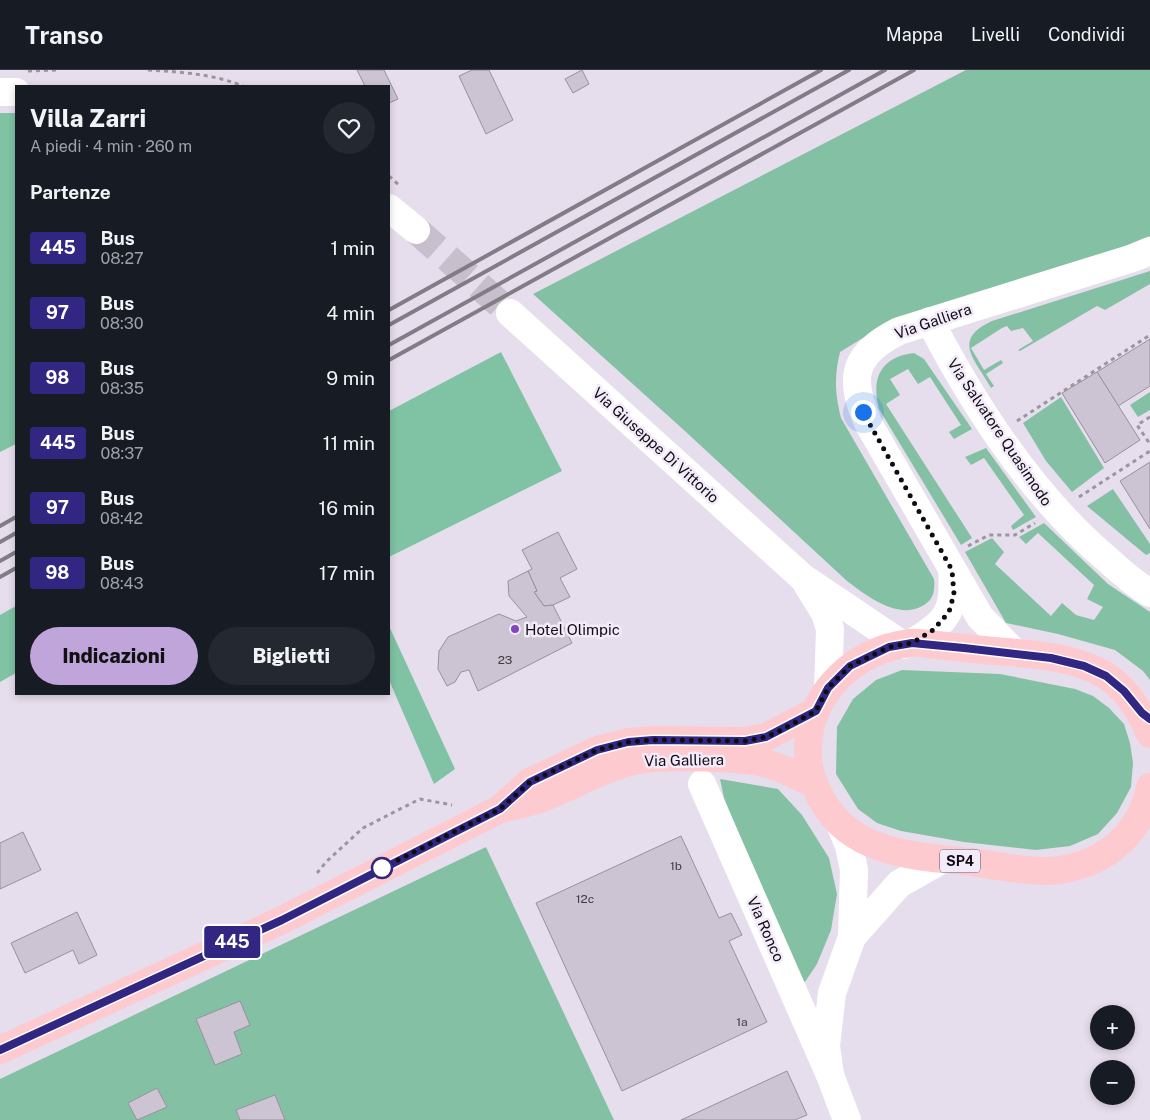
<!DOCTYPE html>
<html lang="it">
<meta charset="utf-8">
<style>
:root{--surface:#171b24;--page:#242831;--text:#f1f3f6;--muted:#9ea1a6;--line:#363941;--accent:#c0a5db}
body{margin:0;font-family:"Public Sans",sans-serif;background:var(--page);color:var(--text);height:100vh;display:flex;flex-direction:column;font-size:19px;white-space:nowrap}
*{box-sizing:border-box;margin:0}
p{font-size:16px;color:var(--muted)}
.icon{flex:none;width:28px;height:28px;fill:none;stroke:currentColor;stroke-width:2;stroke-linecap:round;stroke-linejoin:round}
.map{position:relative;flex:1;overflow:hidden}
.panel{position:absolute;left:15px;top:15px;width:375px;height:610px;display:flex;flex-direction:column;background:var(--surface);border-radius:0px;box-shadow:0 2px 8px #0003}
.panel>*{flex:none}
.badge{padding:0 10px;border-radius:4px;font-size:18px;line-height:32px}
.buttons{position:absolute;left:1090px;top:935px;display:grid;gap:10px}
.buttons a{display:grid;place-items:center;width:45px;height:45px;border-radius:50%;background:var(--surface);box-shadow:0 2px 8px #0003;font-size:25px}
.you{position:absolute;width:25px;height:25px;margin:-12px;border:4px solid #fff;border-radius:50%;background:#1a73e8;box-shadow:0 0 0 8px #1a73e833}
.map>.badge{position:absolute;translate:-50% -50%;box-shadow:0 0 0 2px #fff}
h2{padding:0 15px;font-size:19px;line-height:45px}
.round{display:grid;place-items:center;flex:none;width:52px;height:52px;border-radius:26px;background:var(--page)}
.headline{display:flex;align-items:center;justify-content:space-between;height:85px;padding:0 15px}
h1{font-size:24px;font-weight:800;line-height:38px}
.primary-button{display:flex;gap:10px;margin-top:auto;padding:10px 15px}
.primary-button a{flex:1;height:58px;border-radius:30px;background:var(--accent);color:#111;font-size:20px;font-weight:800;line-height:58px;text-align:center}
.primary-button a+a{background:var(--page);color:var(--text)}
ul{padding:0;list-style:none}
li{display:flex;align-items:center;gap:15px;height:65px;padding:0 15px}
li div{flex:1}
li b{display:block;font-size:19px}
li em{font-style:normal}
li .badge{min-width:55px;font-weight:700;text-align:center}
header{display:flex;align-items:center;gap:30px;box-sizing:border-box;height:70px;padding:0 25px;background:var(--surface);border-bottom:1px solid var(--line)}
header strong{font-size:24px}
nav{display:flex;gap:28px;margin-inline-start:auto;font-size:18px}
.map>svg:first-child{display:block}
.green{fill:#84c0a4}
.forest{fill:#80c3a4}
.building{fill:#cdc4d3;stroke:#99909e}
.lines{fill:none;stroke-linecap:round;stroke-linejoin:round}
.minor-tunnel{stroke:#c7bfcc;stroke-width:28;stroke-dasharray:28 14;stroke-linecap:butt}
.path{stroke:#9c95a0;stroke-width:3;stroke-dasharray:4 4;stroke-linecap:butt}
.minor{stroke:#fff;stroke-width:28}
.major{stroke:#fdcacf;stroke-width:28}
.rail{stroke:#827c86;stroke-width:4}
.line-casing{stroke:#fff;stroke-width:11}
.line{stroke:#312783;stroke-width:8}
.walk{stroke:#100d12;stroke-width:5;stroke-dasharray:0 9}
.poi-dot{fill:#8346bb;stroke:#f4ebfa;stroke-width:2}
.stop-dot{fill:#fff;stroke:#312783;stroke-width:2.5}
.labels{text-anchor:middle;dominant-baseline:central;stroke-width:5;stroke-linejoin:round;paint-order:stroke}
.number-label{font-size:12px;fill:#3f3b42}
.shield{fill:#f4ebfa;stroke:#545058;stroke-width:1}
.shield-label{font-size:14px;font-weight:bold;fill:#100d12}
.street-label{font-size:15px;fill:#100d12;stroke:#f4ebfa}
.poi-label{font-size:15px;fill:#100d12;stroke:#f4ebfa;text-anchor:start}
</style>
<header>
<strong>Transo</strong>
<nav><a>Mappa</a><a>Livelli</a><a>Condividi</a></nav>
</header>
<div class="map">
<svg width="1150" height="1050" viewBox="0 0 1150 1050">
<rect width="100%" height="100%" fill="#e7deed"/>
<!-- green -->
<g class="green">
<path d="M966 0H1150V166L1109 183 879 258 840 282C834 307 835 323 841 348L934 509C935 520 934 529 924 535 899 551 867 526 847 511L686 362 533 224Z"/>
<path d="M1150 201V214L1105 240 1097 236 1020 281 1018 280 1033 271 1023 258 1011 261 1007 256 1002 258 971 278 984 300 1001 290 1003 293 986 304 994 316 991 318C975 289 951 270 992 251Z"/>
<path d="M914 283 924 289 972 359 954 369 949 362 961 355 930 307 918 314 908 299 890 309 900 325 886 334 972 468 961 475 879 339C871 309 880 287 914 283Z"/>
<path d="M1150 322V340L1138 347 1130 335Z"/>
<path d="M1061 327 1104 398 1072 422 1046 391 1023 353Z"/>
<path d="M986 378 1036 447 1013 460 1011 456 1024 445 984 388 971 395 965 387Z"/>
<path d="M1113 419 1150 474V483L1146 485 1087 436Z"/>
<path d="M1044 453 1108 514 1150 542V610L1143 601 1115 580 1058 564 1006 553 965 482 992 468 1004 482 995 494 1051 546 1062 533 1076 545 1094 550 1103 537 1087 529 1094 515 1038 463 1026 474 1019 467Z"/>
<path d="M902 600 1000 604 1075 619 1093 626 1109 638 1124 654 1130 673 1133 693 1131 717 1117 743 1098 764 1070 776 1036 780 964 772 901 761 877 753 858 739 836 704 837 657 853 629 876 610Z"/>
<path d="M720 709 778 719 802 745 829 788 837 824 831 860 817 894 805 912 795 901 724 728Z"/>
<path d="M486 777 614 1050H0V1009Z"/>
</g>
<!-- forest -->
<g class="forest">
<path d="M0 43H16V374L0 382Z"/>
<path d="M501 282 562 401 389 487V341Z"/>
<path d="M16 536V603L0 612V545Z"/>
<path d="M389 556 455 699 434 714 389 610Z"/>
</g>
<!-- building -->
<g class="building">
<path d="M357 0H384L398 29 389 33V16H365Z"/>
<path d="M472 0H489L513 50 486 64 459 6Z"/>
<path d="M582 0 589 14 573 23 565 9Z"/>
<path d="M1150 269V316L1118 336 1097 302Z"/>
<path d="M1097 302 1140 370 1105 393 1062 323Z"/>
<path d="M1150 392V459L1120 411Z"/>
<path d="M558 462 577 499 560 508 570 527 553 535 544 536 534 522 537 521 528 501 532 499 522 480Z"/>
<path d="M528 501 537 521 534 522 544 536 553 535 572 573 478 621 469 600 461 602 455 612 447 616 438 599 439 581 448 567 499 544 516 551 527 547 509 526 508 511Z"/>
<path d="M23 762 41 800 0 819V773Z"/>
<path d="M681 766 719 848 731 843 742 865 729 871 767 952 622 1021 536 833Z"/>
<path d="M77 842 97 885 79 894 73 880 25 903 11 873Z"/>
<path d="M240 931 250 955 234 962 242 984 215 995 196 949Z"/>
<path d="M787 1001 807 1045 795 1050H681Z"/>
<path d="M157 1018 167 1037 137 1050 128 1033Z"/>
<path d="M275 1025 285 1050H240L236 1040Z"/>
</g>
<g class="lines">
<!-- minor-tunnel -->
<path class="minor-tunnel" d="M416 160 510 243"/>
<!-- path -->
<g class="path">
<path d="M148 0C181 2 213 4 243 16"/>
<path d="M28 1 60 0"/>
<path d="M389 106 399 115"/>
<path d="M1150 347 1137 355 1150 374"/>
<path d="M1017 351 1150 265"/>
<path d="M1079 427 1150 381"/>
<path d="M968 476 989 465H1015L1035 453"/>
<path d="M317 803 327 791 363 758 398 740 420 729 452 735"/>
</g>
<!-- minor -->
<g class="minor">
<path d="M0 22H16"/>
<path d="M389 138 416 160"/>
<path d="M510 243 802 507 903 575"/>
<path d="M930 251C975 338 1033 427 1108 490 1121 502 1135 514 1150 523"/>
<path d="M807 514 825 543 830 559 828 618"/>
<path d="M912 573C948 551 955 542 952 500"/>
<path d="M1015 583 980 547 868 353C848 307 853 284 899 261L1133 188 1150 181"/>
<path d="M702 714 830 1005"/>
<path d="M840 754 849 776 854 800 852 867 832 923 826 976 830 1005 847 1050"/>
<path d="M852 867 899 814 943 789"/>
</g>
<!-- major -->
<g class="major">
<path d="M1150 664C1140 640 1127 619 1105 605 1073 586 1030 584 994 581 975 579 955 577 936 575 928 574 918 572 910 573 856 580 810 621 808 677 807 699 813 714 823 732 854 785 917 786 971 792 994 795 1029 802 1050 801 1101 797 1140 767 1150 717"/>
<path d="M502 737 530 712 597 680 628 672 653 670 745 671 766 667 816 641"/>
<path d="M0 980 282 850 500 739C512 736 525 734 537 730 569 719 599 699 633 691 664 685 727 687 759 692 778 695 795 705 812 713"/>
</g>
<!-- rail -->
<g class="rail">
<path d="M389 240 821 0"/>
<path d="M389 255 849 0"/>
<path d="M389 275 885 0"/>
<path d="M389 290 914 0"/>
<path d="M0 456 16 447"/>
<path d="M0 472 16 463"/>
<path d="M0 491 16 482"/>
<path d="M0 507 16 498"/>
</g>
</g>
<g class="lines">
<defs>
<path id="line" d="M0 980 282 850 500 739 530 712 597 680 628 672 653 670 745 671 766 667 816 641 828 618 850 596 889 577 912 573 964 578 1051 588 1084 596 1106 606 1124 621 1142 643 1150 649"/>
</defs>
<!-- line casing -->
<use href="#line" class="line-casing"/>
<!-- line -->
<use href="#line" class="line"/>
<!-- walk -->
<path class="walk" d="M382 798 500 739 530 712 597 680 628 672 653 670 745 671 766 667 781 660 816 641 828 618 850 596 889 577 912 573 933 560 949 542 954 524 952 500 863 342"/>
</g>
<!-- markers -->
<circle class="poi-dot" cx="515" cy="559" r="5"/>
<circle class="stop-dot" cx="382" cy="798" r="10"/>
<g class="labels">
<!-- number labels -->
<g class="number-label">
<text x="505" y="590">23</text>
<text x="676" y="796">1b</text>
<text x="585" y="829">12c</text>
<text x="742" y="952">1a</text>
</g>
<!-- shield labels -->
<rect class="shield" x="940" y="779.5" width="40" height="23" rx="4"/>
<g class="shield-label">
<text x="960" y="791">SP4</text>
</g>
<!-- street labels -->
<g class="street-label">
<text transform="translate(933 251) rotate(-19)">Via Galliera</text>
<text transform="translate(1000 362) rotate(56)">Via Salvatore Quasimodo</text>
<text transform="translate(656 375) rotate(42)">Via Giuseppe Di Vittorio</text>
<text transform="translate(684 690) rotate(-1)">Via Galliera</text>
<text transform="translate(766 859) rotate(66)">Via Ronco</text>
</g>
<!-- poi labels -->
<g class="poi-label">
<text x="525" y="559">Hotel Olimpic</text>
</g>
</g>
</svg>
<div class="buttons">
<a>+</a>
<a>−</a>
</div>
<div class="you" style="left:863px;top:342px"></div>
<b class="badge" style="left:232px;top:872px;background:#312783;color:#fff">445</b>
<section class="panel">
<div class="headline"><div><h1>Villa Zarri</h1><p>A piedi · 4 min · 260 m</p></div><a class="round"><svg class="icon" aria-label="heart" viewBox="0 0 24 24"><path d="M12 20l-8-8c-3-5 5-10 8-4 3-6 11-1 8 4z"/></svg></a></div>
<h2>Partenze</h2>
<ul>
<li><span class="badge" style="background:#312783;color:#fff">445</span><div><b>Bus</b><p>08:27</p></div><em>1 min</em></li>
<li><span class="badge" style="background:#312783;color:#fff">97</span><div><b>Bus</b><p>08:30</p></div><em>4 min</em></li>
<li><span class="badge" style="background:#312783;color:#fff">98</span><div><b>Bus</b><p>08:35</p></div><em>9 min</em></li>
<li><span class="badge" style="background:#312783;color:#fff">445</span><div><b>Bus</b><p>08:37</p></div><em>11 min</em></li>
<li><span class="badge" style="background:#312783;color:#fff">97</span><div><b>Bus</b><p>08:42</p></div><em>16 min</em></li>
<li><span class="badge" style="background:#312783;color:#fff">98</span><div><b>Bus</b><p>08:43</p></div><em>17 min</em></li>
</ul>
<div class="primary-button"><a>Indicazioni</a><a>Biglietti</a></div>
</section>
</div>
